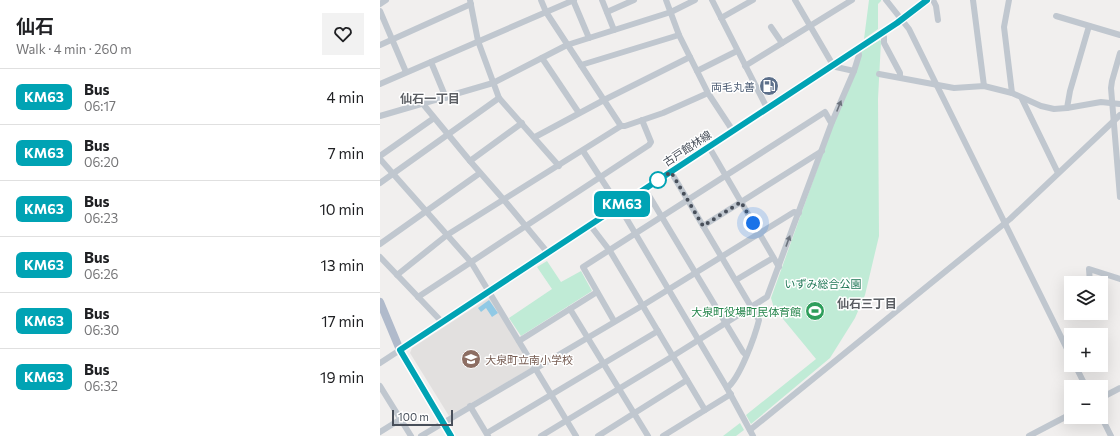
<!DOCTYPE html>
<meta charset="utf-8">
<style>
:root{--surface:#fff;--page:#f2f2f2;--text:#202124;--muted:#757577;--line:#e0e0e0}
body{margin:0;font-family:Commissioner,"Noto Sans JP",sans-serif;background:var(--page);color:var(--text);height:100vh;display:flex;flex-direction:column;font-size:15px;white-space:nowrap}
*{box-sizing:border-box;margin:0}
p{font-size:13px;color:var(--muted)}
.icon{flex:none;width:22px;height:22px;fill:none;stroke:currentColor;stroke-width:2;stroke-linecap:round;stroke-linejoin:round}
.map{position:relative;flex:1;overflow:hidden}
.side{display:flex;flex-direction:column;background:var(--surface);width:380px}
.side>*{flex:none}
.badge{padding:0 8px;border-radius:6px;font-size:14px;line-height:26px}
.fabs{position:absolute;left:684px;top:276px;display:grid;gap:8px}
.fabs a{display:grid;place-items:center;width:44px;height:44px;border-radius:0px;background:var(--surface);box-shadow:0 4px 16px #0002;font-size:20px}
.scale{position:absolute;left:12px;bottom:10px;width:61px;box-sizing:border-box;padding-left:4px;border:2px solid #484f5a;border-top:0;font-size:11px;line-height:14px;white-space:nowrap;color:#484f5a;-webkit-text-stroke:3px #fff;paint-order:stroke}
.you{position:absolute;width:20px;height:20px;margin:-10px;border:3px solid #fff;border-radius:50%;background:#1a73e8;box-shadow:0 0 0 6px #1a73e833}
.map>.badge{position:absolute;translate:-50% -50%;box-shadow:0 0 0 2px #fff}
.round{display:grid;place-items:center;flex:none;width:42px;height:42px;border-radius:0px;background:var(--page)}
.headline{display:flex;align-items:center;justify-content:space-between;height:68px;padding:0 16px}
h1{font-size:19px;font-weight:700;line-height:30px}
ul{padding:0;list-style:none}
li{display:flex;align-items:center;gap:12px;height:56px;padding:0 16px;border-top:1px solid var(--line)}
li div{flex:1}
li b{display:block;font-size:15px}
li em{font-style:normal}
li .badge{min-width:44px;font-weight:700;text-align:center}
main{display:flex;flex:1;min-height:0}
.map>svg:first-child{display:block}
.education{fill:#e2e0df}
.green{fill:#c0ebd6}
.water{fill:#90c9e5}
.lines{fill:none;stroke-linecap:round;stroke-linejoin:round}
.minor{stroke:#c0c7cf;stroke-width:6}
.major{stroke:#b0bacb;stroke-width:8}
.oneway{fill:#6c737d}
.line-casing{stroke:#fff;stroke-width:9}
.line{stroke:#00a3b4;stroke-width:6}
.walk{stroke:#484f5a;stroke-width:4;stroke-dasharray:0 7.2}
.stop-dot{fill:#fff;stroke:#00a3b4;stroke-width:2}
.labels{text-anchor:middle;dominant-baseline:central;stroke-width:3;stroke-linejoin:round;paint-order:stroke}
.service-label{font-size:11px;fill:#4e5e75;stroke:#fff;text-anchor:end}
.street-label{font-size:11px;fill:#484f5a;stroke:#fff}
.park-label{font-size:11px;fill:#1e7655;stroke:#fff}
.leisure-label{font-size:11px;fill:#27864d;stroke:#fff;text-anchor:end}
.education-label{font-size:11px;fill:#785e54;stroke:#fff;text-anchor:start}
.neighbourhood-label{font-size:12px;font-weight:bold;fill:#5b5e63;stroke:#fff}
</style>
<main>
<section class="side">
<div class="headline"><div><h1>仙石</h1><p>Walk · 4 min · 260 m</p></div><a class="round"><svg class="icon" aria-label="heart" viewBox="0 0 24 24"><path d="M12 20l-8-8c-3-5 5-10 8-4 3-6 11-1 8 4z"/></svg></a></div>
<ul>
<li><span class="badge" style="background:#00a3b4;color:#fff">KM63</span><div><b>Bus</b><p>06:17</p></div><em>4 min</em></li>
<li><span class="badge" style="background:#00a3b4;color:#fff">KM63</span><div><b>Bus</b><p>06:20</p></div><em>7 min</em></li>
<li><span class="badge" style="background:#00a3b4;color:#fff">KM63</span><div><b>Bus</b><p>06:23</p></div><em>10 min</em></li>
<li><span class="badge" style="background:#00a3b4;color:#fff">KM63</span><div><b>Bus</b><p>06:26</p></div><em>13 min</em></li>
<li><span class="badge" style="background:#00a3b4;color:#fff">KM63</span><div><b>Bus</b><p>06:30</p></div><em>17 min</em></li>
<li><span class="badge" style="background:#00a3b4;color:#fff">KM63</span><div><b>Bus</b><p>06:32</p></div><em>19 min</em></li>
</ul>
</section>
<div class="map">
<svg width="740" height="436" viewBox="0 0 740 436">
<rect width="100%" height="100%" fill="#f1efee"/>
<!-- education -->
<path class="education" d="M110 297 151 366V368L69 416 30 353 32 348Z"/>
<!-- green -->
<g class="green">
<path d="M489 0H501V1L498 4V29L484 39Z"/>
<path d="M500 40 501 41 498 99 499 236 485 295 475 318 450 358 371 424 366 415 436 359 394 308 391 298 452 128 482 51Z"/>
<path d="M167 261 181 282 201 271 212 291 141 336 129 318 172 289 157 267Z"/>
<path d="M360 423 364 430 356 436H343Z"/>
</g>
<!-- water -->
<path class="water" d="M109 300 118 313 112 317 106 308 101 312 98 308Z"/>
<g class="lines">
<!-- minor -->
<g class="minor">
<path d="M90 0 98 41 119 98 179 166"/>
<path d="M161 0 166 12 241 126"/>
<path d="M193 0 209 38"/>
<path d="M222 0 234 30"/>
<path d="M286 0 299 35 328 93 353 131"/>
<path d="M332 0 387 108"/>
<path d="M415 0 453 65 456 67 474 71"/>
<path d="M506 0 529 29 691 357"/>
<path d="M553 0 556 6 558 20"/>
<path d="M593 0 604 86"/>
<path d="M629 0 624 27 632 93"/>
<path d="M0 4 6 0"/>
<path d="M0 11 26 72"/>
<path d="M227 12 254 0"/>
<path d="M676 16 740 35"/>
<path d="M341 18 373 0"/>
<path d="M391 27 402 43"/>
<path d="M501 33 504 37V43L520 73V77"/>
<path d="M0 45 91 4"/>
<path d="M740 53 732 81 731 88 740 197"/>
<path d="M162 58 199 113"/>
<path d="M51 62 66 98"/>
<path d="M201 65 299 35"/>
<path d="M365 66 472 0"/>
<path d="M317 71 357 51"/>
<path d="M499 74 574 88 604 86 632 93 661 106 674 109 687 108 721 102 740 104"/>
<path d="M0 84 194 0"/>
<path d="M642 99 678 173"/>
<path d="M43 104 90 161 124 200 168 253"/>
<path d="M687 108 690 91 709 26"/>
<path d="M0 116 113 83 187 45 291 12 315 0"/>
<path d="M155 137 224 100 310 57"/>
<path d="M329 147 399 267"/>
<path d="M203 151 239 206 347 388 373 436"/>
<path d="M0 156 54 118"/>
<path d="M0 159 91 262 196 436"/>
<path d="M90 161 142 123"/>
<path d="M291 172 379 320C375 336 360 378 347 388"/>
<path d="M0 183 119 98"/>
<path d="M265 189 363 352 366 355"/>
<path d="M210 225 230 251 325 410"/>
<path d="M323 226 442 151"/>
<path d="M0 244 100 173"/>
<path d="M0 257 62 322"/>
<path d="M17 275 67 235 241 126H245L283 113 328 93"/>
<path d="M356 280 393 258"/>
<path d="M710 283 709 269 740 279"/>
<path d="M38 297 269 145 271 142 262 120"/>
<path d="M190 309 268 436"/>
<path d="M234 321 203 267 445 112 450 121 452 122"/>
<path d="M139 341 217 292"/>
<path d="M0 363 20 350 71 436"/>
<path d="M695 365 706 387"/>
<path d="M0 386 31 436"/>
<path d="M721 398 740 388"/>
<path d="M90 406 108 436"/>
<path d="M721 416 731 436"/>
<path d="M370 430 630 219 740 115"/>
<path d="M0 432 21 419"/>
<path d="M107 433 278 331"/>
<path d="M41 436 265 304 414 212 419 213"/>
<path d="M161 436 293 356 387 297 452 122 474 71 479 55 478 49"/>
<path d="M218 436 307 380"/>
<path d="M283 436 351 394"/>
<path d="M649 436 691 414"/>
</g>
<!-- major -->
<path class="major" d="M0 302 20 350 517 23 547 0"/>
</g>
<!-- one-way arrows -->
<defs><path id="oneway-solid" d="M-6-.8H1V-3.2L6.5 0L1 3.2V.8H-6Z"/></defs>
<g class="oneway">
<use href="#oneway-solid" transform="translate(459 106) rotate(-68)"/>
<use href="#oneway-solid" transform="translate(408 241) rotate(-70)"/>
</g>
<g class="lines">
<defs>
<path id="line" d="M71 436 20 350 517 23 547 0"/>
</defs>
<!-- line casing -->
<use href="#line" class="line-casing"/>
<!-- line -->
<use href="#line" class="line"/>
<!-- walk -->
<path class="walk" d="M278 180 274 183 291 172 323 226 361 202 373 223"/>
</g>
<!-- icons -->
<defs>
<symbol id="fuel-disc" viewBox="-11 -11 22 22"><circle r="9.5" fill="#5c6f8a" stroke="#fff"/><path d="M-5.5-6h7V0h2V4h1.3V-2.5L3-4.5l.8-.8L6-3V5H2.5V1h-1V6h-7ZM-4.2-4.7v3.2H.2V-4.7Z" fill="#fff"/></symbol>
<symbol id="stadium-disc" viewBox="-11 -11 22 22"><circle r="9.5" fill="#2e9e5b" stroke="#fff"/><path d="M0-5a6.5 5 0 1 0 0 10a6.5 5 0 1 0 0-10ZM-3.5-1.8h7v3.6h-7Z" fill="#fff"/></symbol>
<symbol id="school-disc" viewBox="-11 -11 22 22"><circle r="9.5" fill="#8d6e63" stroke="#fff"/><path d="M0-5L7-2L0 1L-7-2ZM-4 1L0 2.5L4 1V4Q0 6-4 4Z" fill="#fff"/></symbol>
</defs>
<g fill-rule="evenodd">
<use href="#fuel-disc" x="378" y="75" width="22" height="22"/>
<use href="#stadium-disc" x="424" y="300" width="22" height="22"/>
<use href="#school-disc" x="80" y="348" width="22" height="22"/>
</g>
<!-- markers -->
<circle class="stop-dot" cx="278" cy="180" r="8"/>
<g class="labels">
<!-- service labels -->
<g class="service-label">
<text x="375" y="86">両毛丸善</text>
</g>
<!-- street labels -->
<g class="street-label">
<text transform="translate(307 148) rotate(-33)">古戸館林線</text>
</g>
<!-- park labels -->
<g class="park-label">
<text x="443" y="283">いずみ総合公園</text>
</g>
<!-- leisure labels -->
<g class="leisure-label">
<text x="421" y="311">大泉町役場町民体育館</text>
</g>
<!-- education labels -->
<g class="education-label">
<text x="105" y="359">大泉町立南小学校</text>
</g>
<!-- neighbourhood labels -->
<g class="neighbourhood-label">
<text x="50" y="98">仙石一丁目</text>
<text x="487" y="303">仙石三丁目</text>
</g>
</g>
</svg>
<div class="fabs">
<a><svg class="icon" aria-label="layers" viewBox="0 0 24 24"><path d="M12 4l9 5-9 5-9-5zM3 14l9 5 9-5"/></svg></a>
<a>+</a>
<a>−</a>
</div>
<div class="scale">100 m</div>
<div class="you" style="left:373px;top:223px"></div>
<b class="badge" style="left:242px;top:204px;background:#00a3b4;color:#fff">KM63</b>
</div>
</main>
